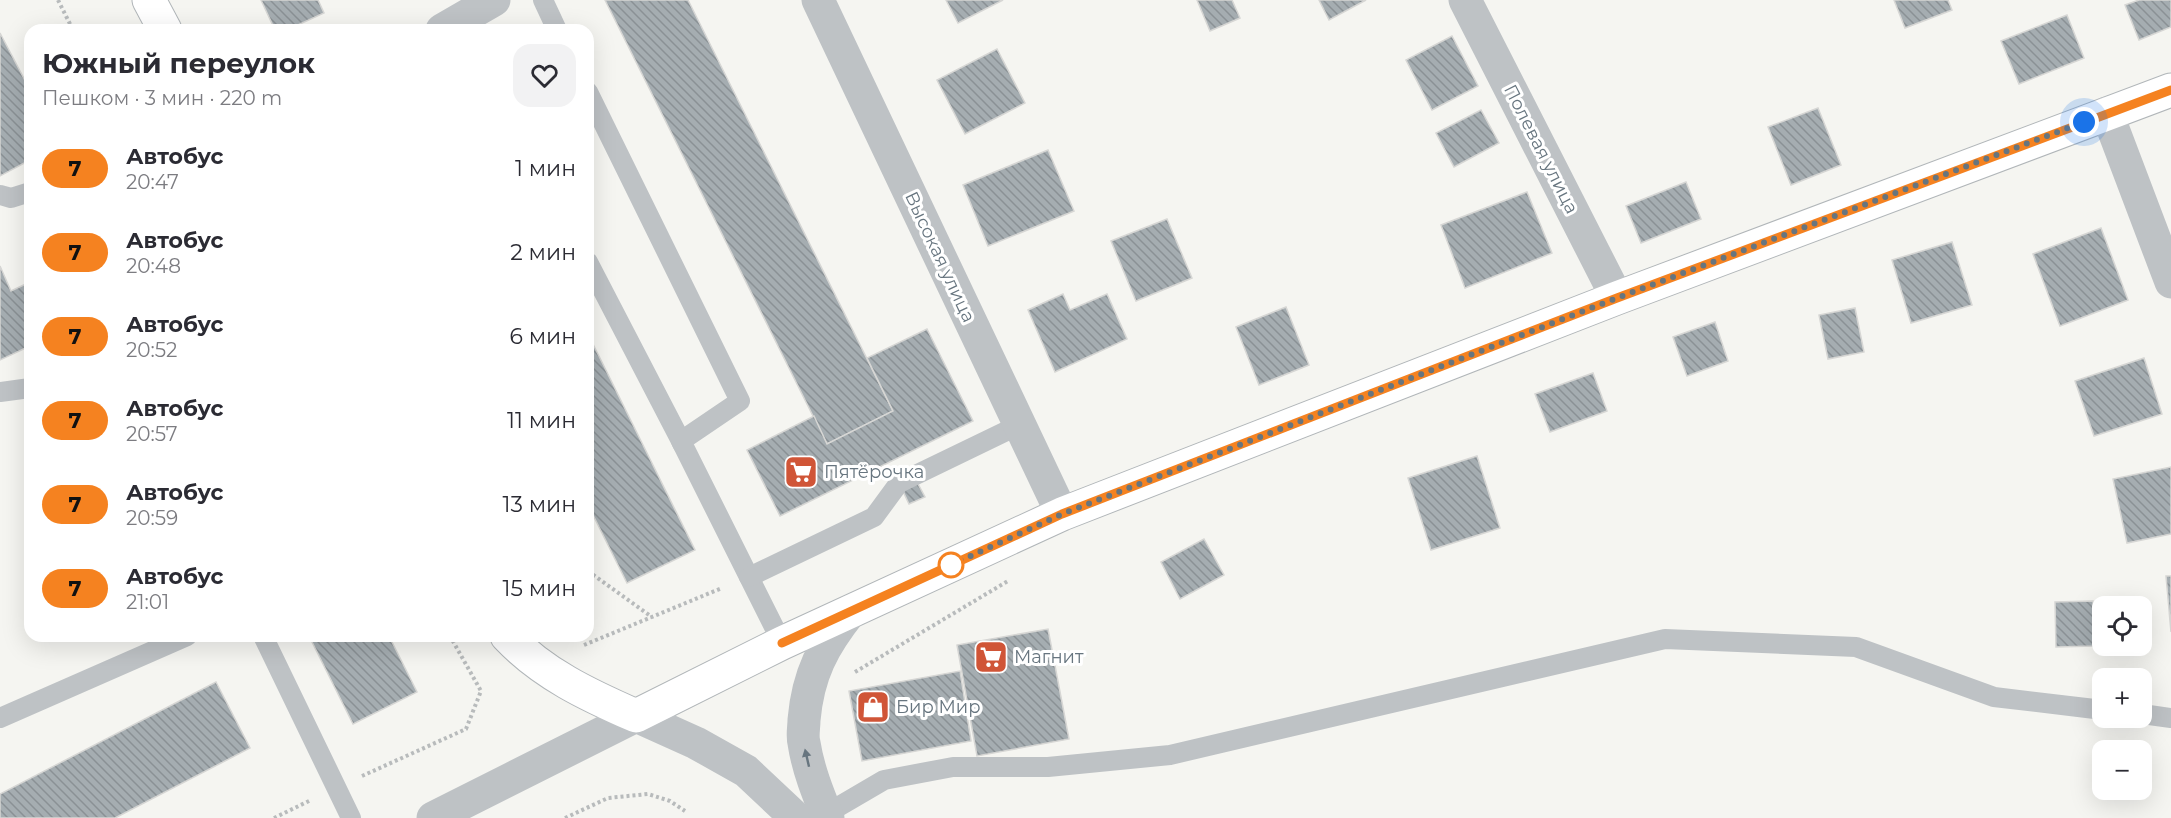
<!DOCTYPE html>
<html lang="ru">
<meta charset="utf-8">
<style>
:root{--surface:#fff;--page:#f2f2f3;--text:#2b2b33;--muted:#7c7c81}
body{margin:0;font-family:Montserrat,sans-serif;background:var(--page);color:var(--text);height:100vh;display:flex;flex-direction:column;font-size:22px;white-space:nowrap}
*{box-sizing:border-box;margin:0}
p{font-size:20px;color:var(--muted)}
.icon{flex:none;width:33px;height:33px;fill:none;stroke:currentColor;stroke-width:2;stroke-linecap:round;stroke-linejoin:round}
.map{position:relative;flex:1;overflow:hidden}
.side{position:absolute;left:24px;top:24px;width:570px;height:618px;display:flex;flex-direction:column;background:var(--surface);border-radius:18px;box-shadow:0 6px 24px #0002}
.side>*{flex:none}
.badge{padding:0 12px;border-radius:20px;font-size:21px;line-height:39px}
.fabs{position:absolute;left:2092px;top:596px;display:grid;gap:12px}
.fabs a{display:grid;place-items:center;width:60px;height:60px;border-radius:12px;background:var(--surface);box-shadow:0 6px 24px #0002;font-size:30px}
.you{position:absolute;width:30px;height:30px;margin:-15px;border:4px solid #fff;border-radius:50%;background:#1a73e8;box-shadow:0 0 0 9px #1a73e833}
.map>.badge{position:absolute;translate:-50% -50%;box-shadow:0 0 0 3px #fff}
.round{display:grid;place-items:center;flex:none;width:63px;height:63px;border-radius:18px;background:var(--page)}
.head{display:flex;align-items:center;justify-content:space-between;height:102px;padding:0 18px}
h1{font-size:28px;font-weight:700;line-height:45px}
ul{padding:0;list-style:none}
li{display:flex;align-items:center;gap:18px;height:84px;padding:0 18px}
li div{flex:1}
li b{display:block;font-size:22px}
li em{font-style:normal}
li .badge{min-width:66px;font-weight:700;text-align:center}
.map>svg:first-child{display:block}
.building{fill:url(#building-back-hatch);stroke:#d6d6d4;stroke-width:1.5}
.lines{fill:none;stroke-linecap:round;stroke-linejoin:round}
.secondary-casing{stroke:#b1b6b9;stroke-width:35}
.path{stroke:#b8bbbc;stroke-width:4;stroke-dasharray:3 3;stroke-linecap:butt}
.service{stroke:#bec2c5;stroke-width:20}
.minor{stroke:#bec2c5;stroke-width:33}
.tertiary{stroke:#bec2c5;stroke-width:33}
.secondary{stroke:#fff;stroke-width:33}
.oneway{fill:#67757f}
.line-casing{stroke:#fff;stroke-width:14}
.line{stroke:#f58220;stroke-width:9}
.walk{stroke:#67757f;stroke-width:6;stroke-dasharray:0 10.8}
.stop-dot{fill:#fff;stroke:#f58220;stroke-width:3}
.labels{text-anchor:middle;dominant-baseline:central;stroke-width:6;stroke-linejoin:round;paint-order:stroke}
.street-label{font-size:18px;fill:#67757f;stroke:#fff}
.poi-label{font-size:18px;fill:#67757f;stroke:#fff;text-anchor:start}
</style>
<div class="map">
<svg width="2171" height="818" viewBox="0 0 2171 818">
<defs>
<pattern id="building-back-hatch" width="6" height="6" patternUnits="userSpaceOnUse" patternTransform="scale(1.5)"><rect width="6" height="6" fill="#a5adb1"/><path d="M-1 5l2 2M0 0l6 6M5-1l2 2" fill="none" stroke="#8a9195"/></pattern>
</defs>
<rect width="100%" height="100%" fill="#f5f5f1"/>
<!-- building -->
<g class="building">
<path d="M261 0H318L324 13 287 30H275Z"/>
<path d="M605 0H688L893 411 827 444Z"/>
<path d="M946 0H1003L958 23Z"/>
<path d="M1197 0H1232L1240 18 1210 31Z"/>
<path d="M1319 0H1366L1329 20Z"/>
<path d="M1894 0H1948L1952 10 1905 28Z"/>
<path d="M2139 0H2171V27L2139 40 2125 5Z"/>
<path d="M2067 15 2084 58 2019 84 2001 41Z"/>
<path d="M0 33 30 90V160L0 176Z"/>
<path d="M1452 36 1478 86 1432 110 1406 60Z"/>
<path d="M997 49 1025 103 965 134 937 80Z"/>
<path d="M1818 108 1841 165 1791 185 1768 127Z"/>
<path d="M1481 110 1499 143 1454 167 1436 133Z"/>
<path d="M1048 150 1074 211 988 246 963 185Z"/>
<path d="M1686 182 1701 219 1641 243 1626 206Z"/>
<path d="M1527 192 1552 253 1465 288 1441 225Z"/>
<path d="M1167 219 1192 278 1136 301 1111 241Z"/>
<path d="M2101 228 2128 300 2060 326 2033 254Z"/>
<path d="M1952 242 1972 305 1911 323 1892 260Z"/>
<path d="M0 266 11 291 30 282V346L0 360Z"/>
<path d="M1063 294 1070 310 1107 294 1127 339 1055 372 1028 310Z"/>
<path d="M1286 307 1309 365 1259 385 1236 327Z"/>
<path d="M1855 308 1864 352 1828 359 1819 315Z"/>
<path d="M1715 322 1728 361 1687 376 1673 337Z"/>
<path d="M927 329 973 421 780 516 747 450 814 416 827 444 893 411 867 358Z"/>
<path d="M588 334 695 550 627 583 588 505Z"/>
<path d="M2144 358 2162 414 2094 436 2075 381Z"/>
<path d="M1593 373 1607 411 1550 432 1535 394Z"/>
<path d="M1477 456 1500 528 1431 550 1408 478Z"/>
<path d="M2171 467V534L2127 543 2113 479Z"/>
<path d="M917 482 925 497 909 504 902 489Z"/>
<path d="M1204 539 1224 575 1180 599 1161 562Z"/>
<path d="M2166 576H2171V632Z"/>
<path d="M2093 601 2094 646 2056 647 2055 602Z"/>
<path d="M1048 629 1069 739 977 756 957 645Z"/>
<path d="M309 636H389L417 692 353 724Z"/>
<path d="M960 671 971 741 862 761 849 691Z"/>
<path d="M216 682 250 748 115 818H0V794Z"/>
</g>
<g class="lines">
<defs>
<g id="secondary">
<path d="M149 0 165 30"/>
<path d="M507 636C543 674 588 695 636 716L782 643 1062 514 1617 298 2171 90"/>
</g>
</defs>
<!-- secondary casing -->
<use href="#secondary" class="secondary-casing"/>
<!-- path -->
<g class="path">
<path d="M58 0 73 30"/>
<path d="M588 571 652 617"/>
<path d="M584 645 722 588"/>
<path d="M855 672 1008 581"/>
<path d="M362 776 466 729 481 691 450 636"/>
<path d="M274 818 311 800"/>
<path d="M565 818 608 798 648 794 670 801 685 811"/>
</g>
<!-- service -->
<g class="service">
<path d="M543 0 557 30"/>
<path d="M588 92 740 401 681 441 782 643"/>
<path d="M0 195 11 198 30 192"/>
<path d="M588 262 683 445"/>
<path d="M0 392 30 388"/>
<path d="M749 577 874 517 899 483 1019 425"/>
<path d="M263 636 351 818"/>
<path d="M2142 714 2171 718"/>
<path d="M0 718 187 636"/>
<path d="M826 814 884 780 953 767H1048L1170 755 1665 639 1856 647 1994 697 2103 710"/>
</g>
<!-- minor -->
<g class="minor">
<path d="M818 0 1062 514"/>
<path d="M1465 0 1617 298"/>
<path d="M442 30 494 0"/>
<path d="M2107 113 2171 282"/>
</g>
<!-- tertiary -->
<g class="tertiary">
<path d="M433 818 636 716 696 743 746 771 796 818"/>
<path d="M828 818C818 794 808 769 804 743 802 736 804 727 804 720 808 674 823 646 851 611"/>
</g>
<!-- secondary -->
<use href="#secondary" class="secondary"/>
</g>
<!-- one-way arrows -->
<defs><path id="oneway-solid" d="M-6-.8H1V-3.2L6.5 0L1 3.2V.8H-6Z" transform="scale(1.5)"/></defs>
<use class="oneway" href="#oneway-solid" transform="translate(807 758) rotate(-103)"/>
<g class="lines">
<defs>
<path id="line" d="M782 643 1062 514 1617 298 2171 90"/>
</defs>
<!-- line casing -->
<use href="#line" class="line-casing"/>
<!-- line -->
<use href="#line" class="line"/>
<!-- walk -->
<path class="walk" d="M951 565 1062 514 1617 298 2084 122"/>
</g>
<!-- icons -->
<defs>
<symbol id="supermarket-square" viewBox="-11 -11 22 22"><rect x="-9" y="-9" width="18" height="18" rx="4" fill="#d05537" stroke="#fff"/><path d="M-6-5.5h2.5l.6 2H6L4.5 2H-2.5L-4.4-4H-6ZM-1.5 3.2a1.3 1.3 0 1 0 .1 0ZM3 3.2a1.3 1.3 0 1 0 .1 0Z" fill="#fff"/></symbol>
<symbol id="shop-square" viewBox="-11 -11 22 22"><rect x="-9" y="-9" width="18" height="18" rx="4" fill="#d05537" stroke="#fff"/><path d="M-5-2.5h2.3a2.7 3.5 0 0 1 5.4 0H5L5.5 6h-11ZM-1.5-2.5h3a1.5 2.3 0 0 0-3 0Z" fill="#fff"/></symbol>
</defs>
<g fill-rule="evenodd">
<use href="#supermarket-square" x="782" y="453" width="38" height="38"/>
<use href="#supermarket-square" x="972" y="638" width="38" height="38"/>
<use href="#shop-square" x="854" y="688" width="38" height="38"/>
</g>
<!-- markers -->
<circle class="stop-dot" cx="951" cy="565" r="12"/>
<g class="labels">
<!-- street labels -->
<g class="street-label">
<text transform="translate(1541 149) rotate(63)">Полевая улица</text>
<text transform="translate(940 257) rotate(65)">Высокая улица</text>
</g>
<!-- poi labels -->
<g class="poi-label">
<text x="824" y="472">Пятёрочка</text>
<text x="1014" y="657">Магнит</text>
<text x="896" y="707">Бир Мир</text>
</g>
</g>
</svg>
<div class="fabs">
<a><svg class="icon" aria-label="locate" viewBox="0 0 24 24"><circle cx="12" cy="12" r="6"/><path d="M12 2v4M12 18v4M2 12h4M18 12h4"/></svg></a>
<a>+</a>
<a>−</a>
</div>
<div class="you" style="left:2084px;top:122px"></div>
<section class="side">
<div class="head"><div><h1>Южный переулок</h1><p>Пешком · 3 мин · 220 m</p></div><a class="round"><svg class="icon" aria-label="heart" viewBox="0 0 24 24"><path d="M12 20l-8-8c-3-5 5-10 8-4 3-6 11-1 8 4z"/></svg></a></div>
<ul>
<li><span class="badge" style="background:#f58220;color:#111">7</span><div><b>Автобус</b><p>20:47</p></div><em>1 мин</em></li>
<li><span class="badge" style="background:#f58220;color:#111">7</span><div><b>Автобус</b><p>20:48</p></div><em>2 мин</em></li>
<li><span class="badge" style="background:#f58220;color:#111">7</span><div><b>Автобус</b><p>20:52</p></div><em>6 мин</em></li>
<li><span class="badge" style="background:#f58220;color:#111">7</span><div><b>Автобус</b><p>20:57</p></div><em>11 мин</em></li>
<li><span class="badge" style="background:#f58220;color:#111">7</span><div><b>Автобус</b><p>20:59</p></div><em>13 мин</em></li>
<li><span class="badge" style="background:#f58220;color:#111">7</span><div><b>Автобус</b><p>21:01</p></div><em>15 мин</em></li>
</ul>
</section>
</div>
